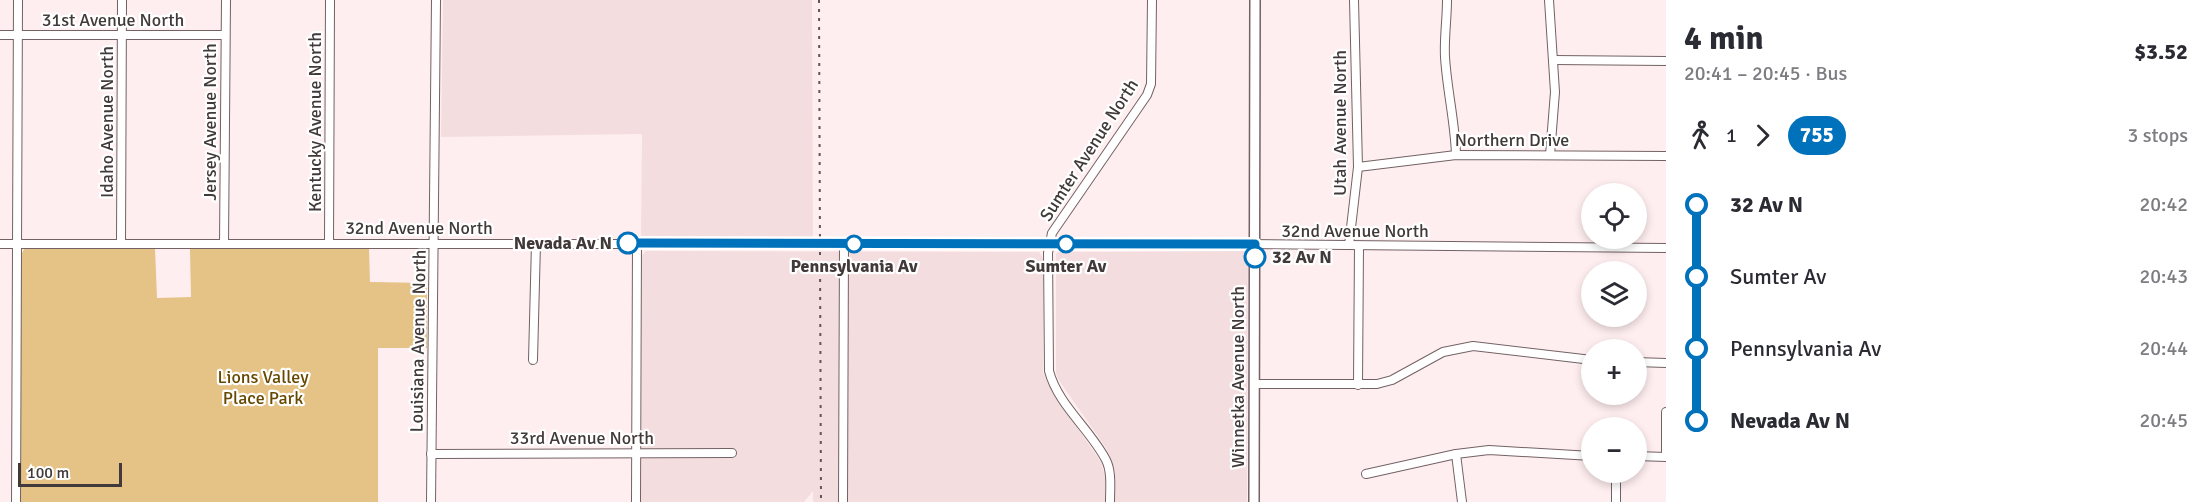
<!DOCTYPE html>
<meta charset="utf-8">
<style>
:root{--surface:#fff;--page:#f7f7f7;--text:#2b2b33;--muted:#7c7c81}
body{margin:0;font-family:Signika,sans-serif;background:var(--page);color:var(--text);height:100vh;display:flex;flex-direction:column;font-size:22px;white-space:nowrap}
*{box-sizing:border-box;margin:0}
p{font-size:20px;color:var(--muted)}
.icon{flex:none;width:33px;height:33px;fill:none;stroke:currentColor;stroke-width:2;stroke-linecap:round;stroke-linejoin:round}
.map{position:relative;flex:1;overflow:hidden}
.side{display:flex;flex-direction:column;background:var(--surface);width:540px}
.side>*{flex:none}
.badge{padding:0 12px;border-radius:20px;font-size:21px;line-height:39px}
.buttons{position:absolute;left:1581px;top:183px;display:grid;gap:12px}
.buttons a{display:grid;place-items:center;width:66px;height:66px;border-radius:50%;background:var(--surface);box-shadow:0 3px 9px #0003;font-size:30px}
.scale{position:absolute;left:18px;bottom:15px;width:104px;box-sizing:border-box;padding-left:6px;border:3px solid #41393a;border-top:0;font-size:16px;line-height:21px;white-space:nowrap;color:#41393a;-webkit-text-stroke:4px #fff;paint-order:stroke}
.map>.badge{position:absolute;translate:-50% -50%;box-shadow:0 0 0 3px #fff}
.legs{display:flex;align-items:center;gap:9px;height:66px;padding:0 18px;font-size:20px}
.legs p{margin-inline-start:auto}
.headline{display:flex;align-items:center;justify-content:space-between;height:102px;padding:0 18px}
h1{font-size:33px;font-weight:800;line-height:45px}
ul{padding:0 18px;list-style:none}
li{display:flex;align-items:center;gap:21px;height:72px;font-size:22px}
li i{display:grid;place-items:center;width:9px;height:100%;margin:0 8px;background:currentColor}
li i::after{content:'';width:15px;height:15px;margin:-8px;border:4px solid;border-radius:50%;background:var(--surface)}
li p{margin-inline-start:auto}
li:first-child i{background:linear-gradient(#0000 50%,currentColor 0)}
li:last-child i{background:linear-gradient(currentColor 50%,#0000 0)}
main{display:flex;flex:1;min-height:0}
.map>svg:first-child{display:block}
.built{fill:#f4dddf}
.green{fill:#e5c285}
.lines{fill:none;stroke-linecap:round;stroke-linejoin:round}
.minor-casing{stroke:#736264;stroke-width:10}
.major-casing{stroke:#736264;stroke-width:12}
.minor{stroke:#fff;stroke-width:8}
.major{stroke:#fff;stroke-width:9}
.rail{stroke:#605658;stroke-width:2;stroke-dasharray:3 6;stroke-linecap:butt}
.line-1-casing{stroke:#fff;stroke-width:14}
.line-1{stroke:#0072bc;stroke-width:9}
.stop-1-dot{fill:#fff;stroke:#0072bc;stroke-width:3}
.labels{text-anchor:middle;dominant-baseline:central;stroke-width:4.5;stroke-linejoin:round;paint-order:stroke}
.street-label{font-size:18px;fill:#41393a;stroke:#fff}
.stop-label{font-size:18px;font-weight:bold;fill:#41393a;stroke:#fff}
.park-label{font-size:18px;fill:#674800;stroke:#fff}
</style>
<main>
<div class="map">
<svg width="1666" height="502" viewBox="0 0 1666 502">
<rect width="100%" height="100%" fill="#ffeef0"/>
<!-- built -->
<g class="built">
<path d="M443 0H812L813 237H641L642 134 441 137Z"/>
<path d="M646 251 1039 252 1043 258V372L1053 393 1101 462 1105 477V502H813V491L804 502H641L642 255Z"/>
<path d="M1244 251 1248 256 1247 502H1115V473L1112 462 1106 448 1058 379 1056 373V254L1058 252Z"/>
</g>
<!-- green -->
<path class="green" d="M24 249H155L157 298 191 297 190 249H369L370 282 427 283V348H378V502H21V255Z"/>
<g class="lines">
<defs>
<g id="minor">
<path d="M1447 0C1447 19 1444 38 1445 57 1447 90 1455 122 1456 155"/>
<path d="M1549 0 1555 92 1550 155"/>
<path d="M0 35H225"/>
<path d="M1553 60 1666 61"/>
<path d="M1358 167 1456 155 1666 156"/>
<path d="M0 244H1246L1666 248"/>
<path d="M121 244 122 0"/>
<path d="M224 244 226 0"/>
<path d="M329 244 330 0"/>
<path d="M1349 245 1358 167 1354 0"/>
<path d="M533 360 536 243"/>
<path d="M1636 362 1666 363"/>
<path d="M1255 384H1377L1392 380 1443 352 1473 346 1592 360"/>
<path d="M1358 385 1359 246"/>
<path d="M431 454 732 453"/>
<path d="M1456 454 1462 502"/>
<path d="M1636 456 1666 457"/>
<path d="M1666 457V412"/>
<path d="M1616 472V502"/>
<path d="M1366 474 1456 454 1489 450 1592 456"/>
<path d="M16 502 18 0"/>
<path d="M431 502 436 0"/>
<path d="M636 502 637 243"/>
<path d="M843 502 844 244"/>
<path d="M1110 502C1110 488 1112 472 1106 460 1090 429 1058 405 1049 371L1048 253 1052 233 1147 95 1151 84 1152 0"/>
</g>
<path id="major" d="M1254 502 1255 0"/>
</defs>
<!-- minor casing -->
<use href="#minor" class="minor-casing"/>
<!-- major casing -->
<use href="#major" class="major-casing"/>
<!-- minor -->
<use href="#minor" class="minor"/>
<!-- major -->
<use href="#major" class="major"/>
<!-- rail -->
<path class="rail" d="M819 0 821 502"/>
</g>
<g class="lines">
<defs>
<path id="line-1" d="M628 243 1246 244H1255V257"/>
</defs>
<!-- line-1 casing -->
<use href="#line-1" class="line-1-casing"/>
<!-- line-1 -->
<use href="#line-1" class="line-1"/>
</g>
<!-- markers -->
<g class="stop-1-dot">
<circle cx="628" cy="243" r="10"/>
<circle cx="854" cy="244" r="8"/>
<circle cx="1066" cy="244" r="8"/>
<circle cx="1255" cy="257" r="10"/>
</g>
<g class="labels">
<!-- street labels -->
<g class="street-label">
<text x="113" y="20">31st Avenue North</text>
<text transform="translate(107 122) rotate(-90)">Idaho Avenue North</text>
<text transform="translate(210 122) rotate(-90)">Jersey Avenue North</text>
<text transform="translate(315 122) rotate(-90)">Kentucky Avenue North</text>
<text transform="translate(1340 123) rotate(-90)">Utah Avenue North</text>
<text x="1512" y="140">Northern Drive</text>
<text transform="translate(1089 150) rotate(-57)">Sumter Avenue North</text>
<text x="419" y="228">32nd Avenue North</text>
<text x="1355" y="231">32nd Avenue North</text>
<text transform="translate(418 341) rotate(-89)">Louisiana Avenue North</text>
<text transform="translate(1238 377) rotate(-90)">Winnetka Avenue North</text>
<text x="582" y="438">33rd Avenue North</text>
</g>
<!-- stop labels -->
<g class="stop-label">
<text x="612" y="243" text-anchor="end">Nevada Av N</text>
<text x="1272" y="257" text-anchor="start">32 Av N</text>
<text x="854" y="266">Pennsylvania Av</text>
<text x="1066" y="266">Sumter Av</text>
</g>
<!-- park labels -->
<g class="park-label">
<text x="263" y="377">Lions Valley<tspan x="263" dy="21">Place Park</tspan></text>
</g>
</g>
</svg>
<div class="buttons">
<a><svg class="icon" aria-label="locate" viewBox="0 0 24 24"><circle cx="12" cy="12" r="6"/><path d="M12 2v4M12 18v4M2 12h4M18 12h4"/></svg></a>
<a><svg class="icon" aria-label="layers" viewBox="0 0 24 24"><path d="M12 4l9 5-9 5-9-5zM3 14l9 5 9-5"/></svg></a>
<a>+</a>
<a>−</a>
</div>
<div class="scale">100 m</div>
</div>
<section class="side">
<div class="headline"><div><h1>4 min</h1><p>20:41 – 20:45 · Bus</p></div><b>$3.52</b></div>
<div class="legs"><svg class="icon" aria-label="walk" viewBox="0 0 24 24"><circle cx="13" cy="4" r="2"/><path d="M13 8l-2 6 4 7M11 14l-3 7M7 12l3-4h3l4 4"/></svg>1<svg class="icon" aria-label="forward" viewBox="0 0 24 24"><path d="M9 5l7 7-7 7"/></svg><b class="badge" style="background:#0072bc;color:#fff">755</b><p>3 stops</p></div>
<ul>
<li><i style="color:#0072bc"></i><b>32 Av N</b><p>20:42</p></li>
<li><i style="color:#0072bc"></i><span>Sumter Av</span><p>20:43</p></li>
<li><i style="color:#0072bc"></i><span>Pennsylvania Av</span><p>20:44</p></li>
<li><i style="color:#0072bc"></i><b>Nevada Av N</b><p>20:45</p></li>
</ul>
</section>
</main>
